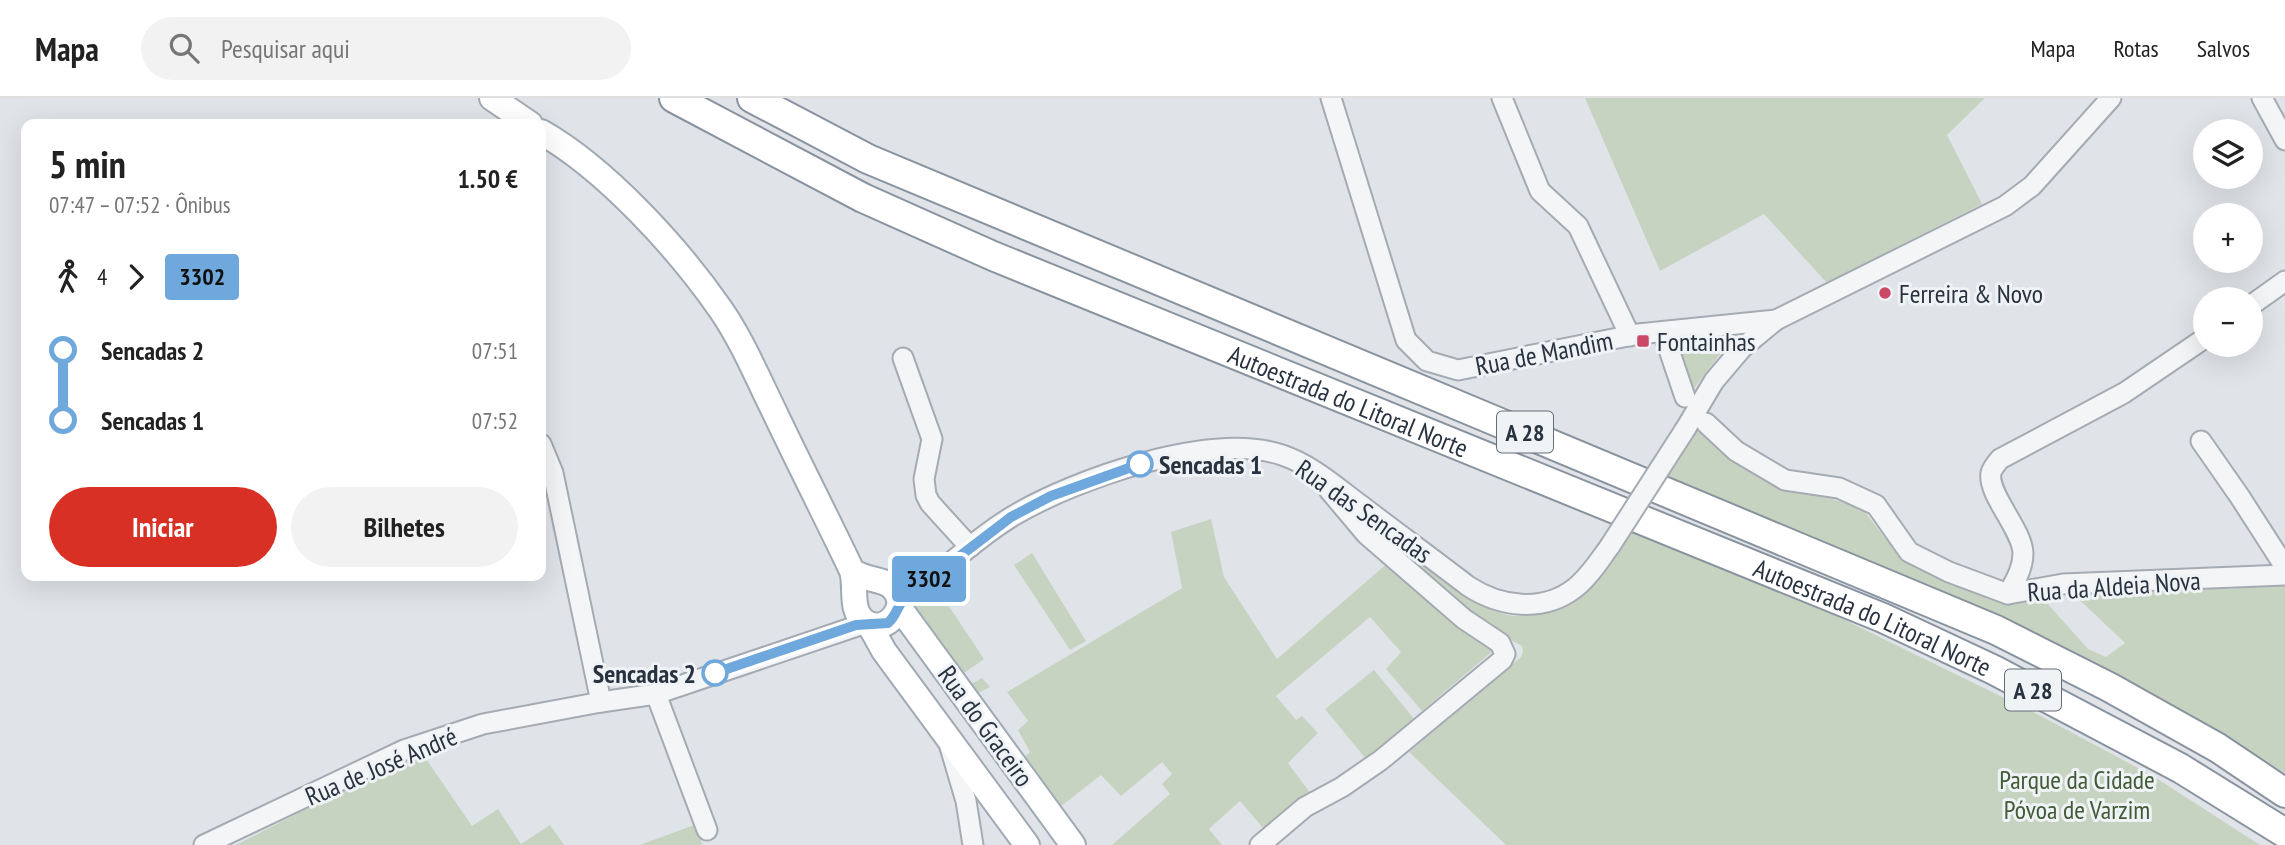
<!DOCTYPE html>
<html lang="pt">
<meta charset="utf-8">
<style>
:root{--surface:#fff;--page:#f2f2f2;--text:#222;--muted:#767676;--line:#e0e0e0;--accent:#d93025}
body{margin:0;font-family:"PT Sans Narrow",sans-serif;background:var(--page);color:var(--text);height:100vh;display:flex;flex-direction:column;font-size:26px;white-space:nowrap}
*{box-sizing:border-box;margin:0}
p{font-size:23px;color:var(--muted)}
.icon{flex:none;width:38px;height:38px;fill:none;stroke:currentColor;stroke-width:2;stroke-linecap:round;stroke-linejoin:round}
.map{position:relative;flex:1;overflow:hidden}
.sheet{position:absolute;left:21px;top:21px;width:525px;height:462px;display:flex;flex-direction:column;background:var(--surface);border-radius:14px;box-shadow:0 7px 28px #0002}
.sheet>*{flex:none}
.badge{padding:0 14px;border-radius:5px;font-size:24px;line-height:46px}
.buttons{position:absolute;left:2193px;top:21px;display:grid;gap:14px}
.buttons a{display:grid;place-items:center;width:70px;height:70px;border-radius:50%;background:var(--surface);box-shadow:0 7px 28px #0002;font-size:35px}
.map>.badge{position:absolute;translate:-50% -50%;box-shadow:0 0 0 4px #fff}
.legs{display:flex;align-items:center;gap:10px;height:77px;padding:0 28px;font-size:23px}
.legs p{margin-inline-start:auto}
.summary{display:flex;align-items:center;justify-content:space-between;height:119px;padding:0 28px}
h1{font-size:38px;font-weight:700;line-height:52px}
.button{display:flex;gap:14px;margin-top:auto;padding:14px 28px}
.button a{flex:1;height:80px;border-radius:42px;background:var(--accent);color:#fff;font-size:28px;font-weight:700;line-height:80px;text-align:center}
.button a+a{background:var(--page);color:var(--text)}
ul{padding:0 28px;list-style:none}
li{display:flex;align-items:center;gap:24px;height:70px;font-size:26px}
li i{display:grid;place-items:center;width:10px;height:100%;margin:0 9px;background:currentColor}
li i::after{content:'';width:18px;height:18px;margin:-9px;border:5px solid;border-radius:50%;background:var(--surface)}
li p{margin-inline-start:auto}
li:first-child i{background:linear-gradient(#0000 50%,currentColor 0)}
li:last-child i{background:linear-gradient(currentColor 50%,#0000 0)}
header{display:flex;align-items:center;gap:42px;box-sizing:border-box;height:98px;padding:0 35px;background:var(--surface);border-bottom:2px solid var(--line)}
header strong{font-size:33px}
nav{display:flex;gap:38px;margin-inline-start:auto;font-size:24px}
.search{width:490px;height:63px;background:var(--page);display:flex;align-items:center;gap:18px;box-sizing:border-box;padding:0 24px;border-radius:38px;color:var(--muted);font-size:26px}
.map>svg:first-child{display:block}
.green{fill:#c7d3c1}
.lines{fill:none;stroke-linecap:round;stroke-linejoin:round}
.minor-casing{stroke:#a5abb3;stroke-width:23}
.major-casing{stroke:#a0aab4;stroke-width:28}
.highway-casing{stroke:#88939f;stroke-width:32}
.minor{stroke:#f3f5f7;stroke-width:19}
.major{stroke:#fff;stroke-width:24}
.highway{stroke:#fff;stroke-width:28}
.minor-bridge-casing{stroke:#a5abb3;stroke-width:23;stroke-linecap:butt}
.minor-bridge{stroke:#f3f5f7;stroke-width:19}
.line-1-casing{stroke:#fff;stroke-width:16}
.line-1{stroke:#6fa8dc;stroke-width:10}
.poi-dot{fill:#cb4867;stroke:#f0f3f6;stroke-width:2.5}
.stop-1-dot{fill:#fff;stroke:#6fa8dc;stroke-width:3.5}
.labels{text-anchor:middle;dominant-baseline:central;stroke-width:6;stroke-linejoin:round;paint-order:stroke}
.shield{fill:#f0f3f6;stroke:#656d77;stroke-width:2}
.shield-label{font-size:24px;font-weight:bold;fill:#293340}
.poi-label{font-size:26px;fill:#293340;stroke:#f0f3f6;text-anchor:start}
.street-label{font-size:26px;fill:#293340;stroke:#f0f3f6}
.stop-label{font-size:26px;font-weight:bold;fill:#293340;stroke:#f0f3f6;text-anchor:start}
.park-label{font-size:26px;fill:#415b37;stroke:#f0f3f6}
</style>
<header>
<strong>Mapa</strong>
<div class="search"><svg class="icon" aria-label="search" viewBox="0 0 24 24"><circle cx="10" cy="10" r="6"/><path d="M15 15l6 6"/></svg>Pesquisar aqui</div>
<nav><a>Mapa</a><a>Rotas</a><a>Salvos</a></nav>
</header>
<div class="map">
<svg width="2285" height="747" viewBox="0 0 2285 747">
<rect width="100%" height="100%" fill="#e0e4e9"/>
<!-- green -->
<g class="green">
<path d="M1585 0H1985L1947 37 1982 106 1827 185 1764 116 1660 173Z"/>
<path d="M1733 239 1689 297 1670 243Z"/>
<path d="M1695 324 1818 397 1862 410 1884 439 1919 467 1998 504 2038 495 2088 551 2106 559 2125 545 2068 491H2231L2285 484V675L2259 659 1667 379Z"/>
<path d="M1356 415C1382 435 1408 454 1434 473 1456 489 1481 511 1508 517 1525 520 1551 516 1566 507 1595 490 1614 458 1634 432L1810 505 2037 616 2153 678 2260 747H1506L1409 654 1521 559 1523 554 1522 548 1480 526Z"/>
<path d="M1211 421 1224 479 1277 561 1390 463 1494 552 1422 613 1386 571 1401 554 1370 519 1276 598 1296 622 1302 618 1318 635 1288 665 1311 696 1264 731 1240 703 1209 731 1222 747H1112L1170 696 1162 686 1172 676 1162 664 1121 698 1101 677 1060 709 1024 660 1030 654 1018 632 1028 623 1007 594 1182 490 1171 434Z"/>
<path d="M1032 455 1086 543 1070 552 1014 467Z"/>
<path d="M934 486 984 561 964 575 971 586 982 580 990 589 974 597 914 511 915 504Z"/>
<path d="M1374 572 1415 622 1366 661 1325 611Z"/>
<path d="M422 655 472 728 498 711 521 746 550 727 564 747H236L400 663Z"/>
<path d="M697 726 702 747H640Z"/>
</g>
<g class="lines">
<defs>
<g id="minor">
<path d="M1331 0 1406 242 1427 263 1458 272 1638 236 1776 222"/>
<path d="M1502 0 1540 93 1578 128 1630 238"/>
<path d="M2262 0 2285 42"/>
<path d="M2250 208 2285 183"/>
<path d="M1663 234 1685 299"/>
<path d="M903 260 932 341 924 381 926 397 930 405 970 449"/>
<path d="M1706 325 1736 353 1785 382 1839 390 1876 407 1909 454 1949 474 2008 496 2063 486 2285 477"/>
<path d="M1686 330 1714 283 1742 250 1776 222 2005 108 2032 88 2111 0"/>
<path d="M2201 343 2240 399 2285 469"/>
<path d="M541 346 553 375 601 604"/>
<path d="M2008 496C2015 483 2023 471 2023 455 2022 431 1987 396 1991 375 1992 370 1997 365 2000 361L2124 295 2205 240"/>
<path d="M899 506C914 491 932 479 949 466 969 449 990 432 1013 418 1075 381 1211 333 1282 357 1312 367 1336 389 1362 408 1397 435 1433 461 1468 488 1500 509 1543 515 1575 490 1589 479 1599 463 1610 448"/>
<path d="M656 596 707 732"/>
<path d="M950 649 966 703 973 747"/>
<path d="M204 747 404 652 483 626 601 604 656 596 866 525"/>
<path d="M1260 747 1305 709 1342 689 1381 662 1502 562 1505 556 1500 545 1464 521 1366 436 1329 392"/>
</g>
<g id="major">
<path d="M492 0 530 26"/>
<path d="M541 34C606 71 678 150 721 212 743 244 758 281 775 315 800 368 827 420 852 473 857 489 849 513 865 524 886 538 912 507 892 489 884 481 865 482 852 473"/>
<path d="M899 509 1073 747"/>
<path d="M869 526 884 553 1027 747"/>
</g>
<g id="highway">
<path id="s1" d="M674 0 863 100 993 158 1883 520 1994 572 2180 670 2285 735"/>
<path d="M752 0 868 61 1996 532 2109 589 2218 650 2285 695"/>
</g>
</defs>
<!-- minor casing -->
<use href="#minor" class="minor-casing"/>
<!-- major casing -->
<use href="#major" class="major-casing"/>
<!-- highway casing -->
<use href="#highway" class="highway-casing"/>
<!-- minor -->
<use href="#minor" class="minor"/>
<!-- major -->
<use href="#major" class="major"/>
<!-- highway -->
<use href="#highway" class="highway"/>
<defs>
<path id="minor-bridge" d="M1610 448 1686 330"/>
</defs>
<!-- minor-bridge casing -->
<use href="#minor-bridge" class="minor-bridge-casing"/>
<!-- minor-bridge -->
<use href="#minor-bridge" class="minor-bridge"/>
</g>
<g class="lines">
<defs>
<path id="line-1" d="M715 575 856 527 888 525C897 517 897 508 905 500L1011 419 1051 398 1140 366"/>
</defs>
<!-- line-1 casing -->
<use href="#line-1" class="line-1-casing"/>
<!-- line-1 -->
<use href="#line-1" class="line-1"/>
</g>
<!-- markers -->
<g class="poi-dot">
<circle cx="1885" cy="195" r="7"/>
<rect x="1636" y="236" width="14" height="14" rx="3.5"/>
</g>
<g class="stop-1-dot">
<circle cx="1140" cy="366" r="12"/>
<circle cx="715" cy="575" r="12"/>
</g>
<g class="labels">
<!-- shield labels -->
<g class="shield">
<rect x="1497" y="313.5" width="56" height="41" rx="5"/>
<rect x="2005" y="571.5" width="56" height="41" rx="5"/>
</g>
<g class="shield-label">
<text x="1525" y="334">A 28</text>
<text x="2033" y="592">A 28</text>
</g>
<!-- poi labels -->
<g class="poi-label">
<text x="1899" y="195">Ferreira &amp; Novo</text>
<text x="1657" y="243">Fontainhas</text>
</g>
<!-- street labels -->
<g class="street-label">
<text transform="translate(1544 255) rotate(-11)">Rua de Mandim</text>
<text stroke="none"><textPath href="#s1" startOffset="740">Autoestrada do Litoral Norte</textPath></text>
<text transform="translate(1364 413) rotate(35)">Rua das Sencadas</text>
<text transform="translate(2114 488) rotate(-4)">Rua da Aldeia Nova</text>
<text stroke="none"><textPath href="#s1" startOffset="1307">Autoestrada do Litoral Norte</textPath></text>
<text transform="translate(986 628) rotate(54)">Rua do Graceiro</text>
<text transform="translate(381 668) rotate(-23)">Rua de José André</text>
</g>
<!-- stop labels -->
<g class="stop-label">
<text x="1159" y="366">Sencadas 1</text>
<text x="696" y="575" text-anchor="end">Sencadas 2</text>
</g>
<!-- park labels -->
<g class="park-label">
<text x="2077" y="681">Parque da Cidade<tspan x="2077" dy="30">Póvoa de Varzim</tspan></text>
</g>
</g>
</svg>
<div class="buttons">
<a><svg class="icon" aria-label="layers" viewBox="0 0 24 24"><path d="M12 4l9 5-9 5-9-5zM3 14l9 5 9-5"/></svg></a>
<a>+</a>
<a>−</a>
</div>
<b class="badge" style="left:929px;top:481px;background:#6fa8dc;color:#111">3302</b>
<section class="sheet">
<div class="summary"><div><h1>5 min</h1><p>07:47 – 07:52 · Ônibus</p></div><b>1.50 €</b></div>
<div class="legs"><svg class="icon" aria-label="walk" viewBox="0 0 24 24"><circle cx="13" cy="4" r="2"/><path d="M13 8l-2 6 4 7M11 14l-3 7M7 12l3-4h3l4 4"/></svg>4<svg class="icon" aria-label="forward" viewBox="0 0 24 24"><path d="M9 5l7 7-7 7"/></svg><b class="badge" style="background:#6fa8dc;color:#111">3302</b></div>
<ul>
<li><i style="color:#6fa8dc"></i><b>Sencadas 2</b><p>07:51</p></li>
<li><i style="color:#6fa8dc"></i><b>Sencadas 1</b><p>07:52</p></li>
</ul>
<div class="button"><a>Iniciar</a><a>Bilhetes</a></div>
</section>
</div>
